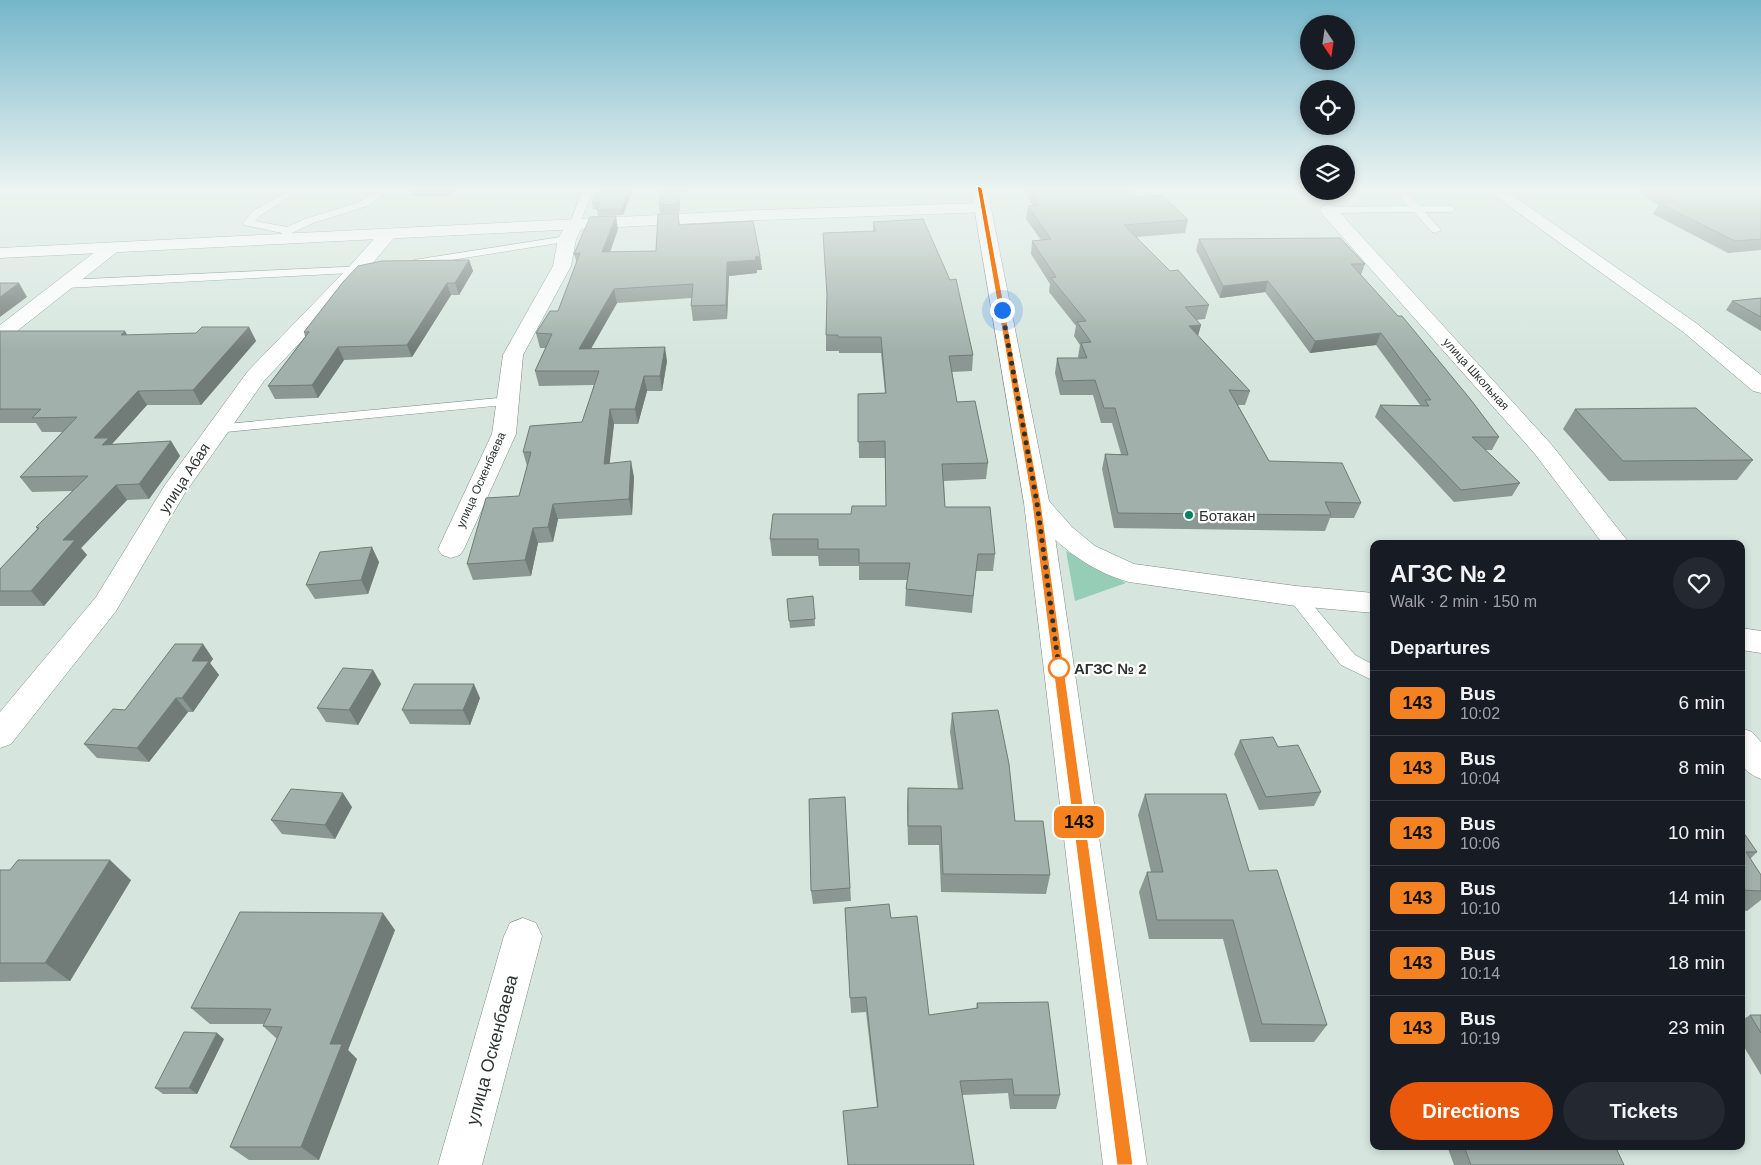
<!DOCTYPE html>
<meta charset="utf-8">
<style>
:root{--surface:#171b24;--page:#242831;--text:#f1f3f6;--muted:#9ea1a6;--line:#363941;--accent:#ea580c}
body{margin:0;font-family:Arial,sans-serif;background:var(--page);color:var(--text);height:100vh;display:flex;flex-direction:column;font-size:19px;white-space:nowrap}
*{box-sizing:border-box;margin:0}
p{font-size:16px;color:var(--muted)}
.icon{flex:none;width:28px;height:28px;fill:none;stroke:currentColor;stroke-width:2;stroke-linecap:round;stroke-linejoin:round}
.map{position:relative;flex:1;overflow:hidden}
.sheet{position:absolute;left:1370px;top:540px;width:375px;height:610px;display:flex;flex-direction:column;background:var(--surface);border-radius:10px;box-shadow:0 2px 8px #0003}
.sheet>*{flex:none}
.badge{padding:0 10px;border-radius:8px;font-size:18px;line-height:32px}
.needle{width:32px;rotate:167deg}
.fabs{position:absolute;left:1300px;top:15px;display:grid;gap:10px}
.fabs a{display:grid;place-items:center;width:55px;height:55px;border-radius:50%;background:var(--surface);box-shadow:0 2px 8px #0003;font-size:25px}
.you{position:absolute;width:25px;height:25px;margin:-12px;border:4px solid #fff;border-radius:50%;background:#1a73e8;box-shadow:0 0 0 8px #1a73e833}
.map>.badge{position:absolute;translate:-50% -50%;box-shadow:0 0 0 2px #fff}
h2{padding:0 20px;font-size:19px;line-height:45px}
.round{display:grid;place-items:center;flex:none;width:52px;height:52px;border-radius:26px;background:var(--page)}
.head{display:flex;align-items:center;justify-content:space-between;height:85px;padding:0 20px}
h1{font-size:24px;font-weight:700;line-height:38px}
.cta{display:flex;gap:10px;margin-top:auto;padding:10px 20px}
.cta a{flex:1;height:58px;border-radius:30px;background:var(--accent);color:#fff;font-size:20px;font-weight:700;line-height:58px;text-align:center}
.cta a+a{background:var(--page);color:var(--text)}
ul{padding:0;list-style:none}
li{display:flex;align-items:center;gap:15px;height:65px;padding:0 20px;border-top:1px solid var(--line)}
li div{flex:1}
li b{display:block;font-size:19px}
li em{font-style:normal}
li .badge{min-width:55px;font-weight:700;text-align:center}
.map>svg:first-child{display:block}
.green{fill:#95cdb7}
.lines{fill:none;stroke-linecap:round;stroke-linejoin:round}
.service-casing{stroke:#7d8c86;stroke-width:1}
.minor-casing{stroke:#7d8c86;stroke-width:1}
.secondary-casing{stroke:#7d8c86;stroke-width:1}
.primary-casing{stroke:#7d8c86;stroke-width:1}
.service{fill:#fff;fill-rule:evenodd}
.minor{fill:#fff;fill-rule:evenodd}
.secondary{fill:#fff;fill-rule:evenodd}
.primary{fill:#fff;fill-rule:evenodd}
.wall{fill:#8a9792}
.shaded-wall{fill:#717b77}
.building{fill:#a1b0aa;stroke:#717b77}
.line{fill:#f58220;stroke:#fff}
.walk{stroke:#2d3330;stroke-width:5;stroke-dasharray:0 9}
.poi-dot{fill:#008162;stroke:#fff;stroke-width:2}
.stop-dot{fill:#fff;stroke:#f58220;stroke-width:2.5}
.labels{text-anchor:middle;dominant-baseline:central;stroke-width:4.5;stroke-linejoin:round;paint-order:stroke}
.far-street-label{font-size:12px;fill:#2d3330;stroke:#fff}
.street-label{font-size:15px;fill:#2d3330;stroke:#fff}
.poi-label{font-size:15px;fill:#2d3330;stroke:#fff;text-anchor:start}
.stop-label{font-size:15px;font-weight:bold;fill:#2d3330;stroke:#fff;text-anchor:start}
.near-street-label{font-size:18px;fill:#2d3330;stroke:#fff}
</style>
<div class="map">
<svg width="1761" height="1165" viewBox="0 0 1761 1165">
<rect width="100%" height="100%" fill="#d6e6df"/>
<!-- green -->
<path class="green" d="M1066 551 1126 583 1075 601Z"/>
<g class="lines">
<defs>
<g id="service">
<path d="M293 188H304L261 215 255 221 287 227 305 219 359 202 382 188H393L367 206 313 223 292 233 287 243 283 244 277 241 282 233 244 225 243 223 253 211Z"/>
<path d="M583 188H593L580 224 575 227 571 226 570 224Z"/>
<path d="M1392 188H1402L1420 206H1451L1456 209 1451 212H1425L1441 230 1436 233 1432 232 1414 212 1328 213 1323 210 1328 207 1408 206Z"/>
<path d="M567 236 573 239 571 241 414 266 408 263 414 260Z"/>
<path d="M366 266 370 268 372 270 370 272 66 288 60 284 66 280Z"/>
<path d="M509 397 514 398 516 401 514 404 216 433 211 432 209 429 211 426 216 425Z"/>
<path d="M1296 590 1302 592 1355 655 1374 665V681L1341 665 1290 600 1287 596 1290 592Z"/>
</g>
<g id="minor">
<path d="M1484 188H1502L1696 323 1761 375V393L1753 391 1682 331Z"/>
<path d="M1328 205 1334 206 1551 444 1630 544H1603L1535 454 1322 214 1320 210 1322 206Z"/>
<path d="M575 219 581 220 584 224 576 239 571 266 523 355 516 434 464 549 460 555 451 558 442 555 438 549 492 434 503 355 553 266 558 239 569 220Z"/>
<path d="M387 230 393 231 396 235 393 239 362 276 264 381 185 493 116 611 11 744 0 748V712L96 597 165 485 248 371 348 268 381 231Z"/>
<path d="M111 243 117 244 120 248 117 252 7 339 0 341V325L105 244Z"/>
<path d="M1741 728 1752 732 1761 742V779C1734 769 1741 752 1741 728Z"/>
<path d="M523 918 536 923 542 936 482 1165H438L504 936 510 923Z"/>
</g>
<g id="secondary">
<path d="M983 203 989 204 991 208 989 212 759 220 0 258V248L759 210Z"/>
<path d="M1037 495 1046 497 1050 503 1147 1165H1103L1024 503 1028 497Z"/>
</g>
<g id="primary">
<path d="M971 188H987L1049 501 1072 527 1095 546 1134 564 1296 586 1374 593V613L1296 606 1129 582C1086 570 1049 540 1024 503Z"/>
<path d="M1741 628 1761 631V653L1741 650Z"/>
</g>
</defs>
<!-- service casing -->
<use href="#service" class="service-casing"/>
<!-- minor casing -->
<use href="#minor" class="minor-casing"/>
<!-- secondary casing -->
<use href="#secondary" class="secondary-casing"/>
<!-- primary casing -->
<use href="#primary" class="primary-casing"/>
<!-- service -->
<use href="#service" class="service"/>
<!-- minor -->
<use href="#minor" class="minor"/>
<!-- secondary -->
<use href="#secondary" class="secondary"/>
<!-- primary -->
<use href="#primary" class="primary"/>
</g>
<!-- wall -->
<g class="wall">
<path d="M409 188H457L446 197 412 196Z"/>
<path d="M599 188H633L623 215 598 216 597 210V209H593L592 203Z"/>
<path d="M660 188H746L679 192 680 212 660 213 659 205Z"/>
<path d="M1023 188H1115L1117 190 1136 197 1188 220 1185 233 1136 237 1170 271 1209 305 1205 319 1196 320 1201 325 1198 336 1250 391 1245 405H1238L1269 461 1361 503 1354 518H1330L1325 531 1114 528 1102 469 1105 454H1121L1112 423H1101L1093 395H1060L1055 373 1057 358H1079L1078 357 1080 345 1074 336 1076 326 1049 292 1050 284 1031 254 1032 241 1041 240 1026 219 1028 206 1032 205Z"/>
<path d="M1632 188H1761V250L1728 253 1653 214 1658 205Z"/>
<path d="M678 213 680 225 760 256 762 270H757V273L729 276 727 319 693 321 691 306 692 298 617 303 591 348 667 361 662 391H647L638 424H614L609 463 634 477 632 515 558 519 553 542 538 543 531 576 473 580 467 564 519 496 527 466 523 452 582 422 594 385 539 386 535 371 546 348H540L536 333 558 311 577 263 574 254 618 229 610 252 656 251Z"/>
<path d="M873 222 973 355 972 371 952 372 957 402 988 463 986 479 944 481 945 507 995 554 993 571H976L972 613 905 606 906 589 907 580H859V566H819L818 556H772L770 539 851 514 886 506 885 458H859L858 394 885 393 881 353H839V351H826V335L827 299 873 231Z"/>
<path d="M1199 239 1365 264 1361 275 1499 437 1492 450H1485L1520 483 1512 496 1454 502 1375 417 1380 405H1420L1376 345 1310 353 1265 292 1220 298 1196 250Z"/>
<path d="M469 260 473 271 459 295H451L412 357 344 360 318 398 275 399 268 386 305 337 304 332Z"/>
<path d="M1761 298V331L1726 310 1732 301Z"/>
<path d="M249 327 256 341 201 405H147L112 444H113L171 441 180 456 149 499 127 500 81 548 87 555 44 606H0V569L37 529 36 527 72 491 32 492 20 477 62 432H42L36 423H0V331H125L127 335 196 333Z"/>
<path d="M1575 409 1753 460 1737 480 1609 481 1563 429Z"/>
<path d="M379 562 368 594 315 599 306 585Z"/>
<path d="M813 596 815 626 790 628 787 599Z"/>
<path d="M203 644 213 659 210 663 219 675 193 712H188L149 762 97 758 84 744Z"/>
<path d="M373 670 381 684 358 725 326 722 317 708Z"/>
<path d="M480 698 470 725 410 724 402 710Z"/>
<path d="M952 713 1015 821 1050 875 1046 894 941 892 939 845H908L907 807 908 788 958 789 950 732Z"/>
<path d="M1240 740 1278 747 1321 792 1314 806 1259 810 1234 754Z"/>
<path d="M1145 794 1249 871 1327 1025 1314 1042H1250L1223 939H1149L1139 892 1147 872H1151L1138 815Z"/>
<path d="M845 797 851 901 813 904 811 891Z"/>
<path d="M352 807 335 839 282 834 271 820Z"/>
<path d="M1741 829 1757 852 1750 859 1761 875V900L1747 911 1741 910Z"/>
<path d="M0 870 131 880 70 981 0 982Z"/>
<path d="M845 908 891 918 929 1015 976 1009 977 1003 1060 1095 1056 1109H1010L1008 1093 963 1095 877 1107 866 1012 851 1013Z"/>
<path d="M395 930 348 1050 357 1059 319 1160H249L230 1147 277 1039 263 1026 264 1024H210L191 1008Z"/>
<path d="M1750 1015H1761V1075L1741 1042V1021Z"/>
<path d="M224 1039 197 1094H163L155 1088Z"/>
<path d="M1447 1146H1615L1624 1165H1454Z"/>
</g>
<!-- shaded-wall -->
<g class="shaded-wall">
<path d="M443 188H457L446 197Z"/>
<path d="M630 188H633L623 215 622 209Z"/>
<path d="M678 188 679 192 680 212 679 204Z"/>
<path d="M616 216 618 229 605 266 602 252Z"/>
<path d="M760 256 762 270H757V273L729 276 727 319 726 305 727 262Z"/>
<path d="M469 260 473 271 459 295 455 283Z"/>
<path d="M1268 281 1265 292 1220 298 1223 286Z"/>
<path d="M19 283 27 297 0 317V297Z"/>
<path d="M447 283 451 295 412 357 407 345Z"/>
<path d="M614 289 617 303 583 363 579 349Z"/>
<path d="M1201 325 1197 339 1189 326Z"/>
<path d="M249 327 256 341 201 405 193 390Z"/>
<path d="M125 331 133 345 121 335Z"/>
<path d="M1381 333 1376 345 1310 353 1315 341Z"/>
<path d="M338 347 344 360 318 398 312 385Z"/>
<path d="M665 347 667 361 662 391 660 376Z"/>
<path d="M644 376 647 391 638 424 635 409Z"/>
<path d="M138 391 147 405 112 444 119 453 112 460 94 438Z"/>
<path d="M610 409 614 424 608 479 604 464Z"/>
<path d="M171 441 180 456 149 499 139 484Z"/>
<path d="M631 461 634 477 632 515 629 499Z"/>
<path d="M116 485 127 500 81 548 87 555 44 606 31 591 63 540Z"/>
<path d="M553 504 558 519 553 542 548 527Z"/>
<path d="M533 528 538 543 531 576 525 560Z"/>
<path d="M372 547 379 562 368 594 361 580Z"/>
<path d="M203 644 213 659 210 663 219 675 193 712 182 698 192 661Z"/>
<path d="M373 670 381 684 358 725 349 710Z"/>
<path d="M474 684 480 698 470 725 463 710Z"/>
<path d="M176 698 188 712 149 762 137 748Z"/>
<path d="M343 793 352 807 335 839 325 825Z"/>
<path d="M110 860 131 880 70 981 45 963Z"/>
<path d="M383 913 395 930 348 1050 357 1059 319 1160 301 1147 330 1044Z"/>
<path d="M217 1033 224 1039 197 1094 189 1088Z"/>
</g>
<!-- building -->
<g class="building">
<path d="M599 188H630L622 209 597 210 600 203H592Z"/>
<path d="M660 188H678L679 204 659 205Z"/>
<path d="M1031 188H1115L1117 190 1130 189 1136 197 1162 195 1188 220 1124 225 1170 271 1178 270 1209 305 1185 307 1201 325 1189 326 1250 391 1229 390 1269 461 1342 463 1361 503 1325 502 1331 515 1118 513 1105 454 1128 455 1115 408H1104L1095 380 1063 381 1057 358H1087L1081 343 1091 342 1077 322 1086 321 1051 278 1056 277 1032 241 1051 239 1028 206 1039 205Z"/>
<path d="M1654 188H1761V239L1735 241 1659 203 1675 201Z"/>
<path d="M678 213 679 225 753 221 760 256 755 257 756 260 727 262 726 305 691 306 693 284 614 289 579 349 665 347 660 376H644L635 409H610L604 464 631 461 629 499 553 504 548 527 533 528 525 560 467 564 486 498 519 496 531 452H523L530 426 582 422 599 371H535L552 334 536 333 550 311H558L580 253 574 254 590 217 616 216 602 252 656 251 658 214Z"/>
<path d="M923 219 950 280 956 279 973 355 949 356 957 402 975 401 988 463 942 464 945 507H990L995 554H978L973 596 906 589 910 563H859V549H818V539H770L773 514H851L852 506H886L885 441 858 442V394L886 393 881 337H838V335H826L827 295 823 233 876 231 873 222Z"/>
<path d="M1340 238 1365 264H1351L1398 316H1402L1471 400 1499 437H1472L1520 483 1461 490 1380 405 1429 406 1425 400H1431L1381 333 1315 341 1268 281 1223 286 1199 239Z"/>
<path d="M469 260 455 283H447L407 345 338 347 312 385 268 386 309 332H304L343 282 358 266 382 261Z"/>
<path d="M0 283H19L0 297Z"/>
<path d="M1761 298V317L1732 301Z"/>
<path d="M202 327H249L193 390 138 391 94 438H109L102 445 171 441 139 484 116 485 63 540H75L31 591H0V569L39 528 36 527 88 476 20 477 77 417 32 418 41 409H0V331H125L121 335 196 333Z"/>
<path d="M1696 408 1753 460 1623 461 1575 409Z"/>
<path d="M372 547 361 580 306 585 320 552Z"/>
<path d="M813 596 815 619 789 621 787 599Z"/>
<path d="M175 644H203L192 661H209L182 698H176L137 748 84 744 113 709 125 710Z"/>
<path d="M343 668 373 670 349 710 317 708Z"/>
<path d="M414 684H474L463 710H402Z"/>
<path d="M998 710 1009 764 1015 821H1043L1050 875 943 874 941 826H908V788L963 789 952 713Z"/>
<path d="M1273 737 1278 747 1298 745 1321 792 1266 797 1240 740Z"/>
<path d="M291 789 343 793 325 825 271 820Z"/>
<path d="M1145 794H1226L1249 871 1277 870 1327 1025 1262 1024 1233 920H1157L1147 872H1163Z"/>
<path d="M845 797 850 888 811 891 809 799Z"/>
<path d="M1741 829 1757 852H1746L1761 875V891L1741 890Z"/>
<path d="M18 860H110L45 963H0V870H10Z"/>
<path d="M889 904 891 918 917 916 929 1015 978 1008 977 1003 1048 1002 1060 1095H1014L1012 1079 960 1081 974 1165H848L843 1111 878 1107 866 997 850 998 845 908Z"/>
<path d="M240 912 383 913 330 1044H342L301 1147H230L282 1027 263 1026 271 1009 191 1008Z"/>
<path d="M1750 1015H1761V1033Z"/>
<path d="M184 1032 217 1033 189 1088H155Z"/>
<path d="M1464 1146H1615L1624 1165H1471Z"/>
</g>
<!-- sky -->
<linearGradient id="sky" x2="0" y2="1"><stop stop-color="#75b6ca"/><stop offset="0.54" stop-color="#edf4f1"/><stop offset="1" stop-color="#edf4f1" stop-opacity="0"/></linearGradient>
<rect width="1761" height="351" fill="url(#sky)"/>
<!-- line -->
<path class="line" d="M977 186 982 188 1041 503 1133 1165H1117L1032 503Z"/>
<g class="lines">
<!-- walk -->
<path class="walk" d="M1002 310 1037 503 1059 668"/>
</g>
<!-- markers -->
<circle class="poi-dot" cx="1189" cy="515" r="5"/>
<circle class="stop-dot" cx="1059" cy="668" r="10"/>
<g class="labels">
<!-- far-street labels -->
<g class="far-street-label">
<text transform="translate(1476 374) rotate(48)">улица Школьная</text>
<text transform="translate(481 480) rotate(-66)">улица Оскенбаева</text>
</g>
<!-- street labels -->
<g class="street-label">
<text transform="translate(184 478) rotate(-57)">улица Абая</text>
</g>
<!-- poi labels -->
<g class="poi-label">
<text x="1199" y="515">Ботакан</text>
</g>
<!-- stop labels -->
<g class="stop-label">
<text x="1074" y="668">АГЗС № 2</text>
</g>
<!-- near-street labels -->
<g class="near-street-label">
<text transform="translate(492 1050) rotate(-75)">улица Оскенбаева</text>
</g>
</g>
</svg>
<div class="fabs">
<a><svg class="needle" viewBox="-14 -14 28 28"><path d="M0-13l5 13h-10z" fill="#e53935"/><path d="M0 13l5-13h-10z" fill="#9ea1a6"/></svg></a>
<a><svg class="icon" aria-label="locate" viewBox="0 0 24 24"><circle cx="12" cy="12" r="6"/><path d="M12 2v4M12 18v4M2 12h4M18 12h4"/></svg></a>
<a><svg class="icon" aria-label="layers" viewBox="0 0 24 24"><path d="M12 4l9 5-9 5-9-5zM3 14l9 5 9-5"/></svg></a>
</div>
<div class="you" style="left:1002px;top:310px"></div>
<b class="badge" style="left:1079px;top:822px;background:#f58220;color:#111">143</b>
<section class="sheet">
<div class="head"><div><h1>АГЗС № 2</h1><p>Walk · 2 min · 150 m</p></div><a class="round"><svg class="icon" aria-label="heart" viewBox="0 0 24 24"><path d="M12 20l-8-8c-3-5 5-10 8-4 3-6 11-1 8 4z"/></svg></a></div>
<h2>Departures</h2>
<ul>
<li><span class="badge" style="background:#f58220;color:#111">143</span><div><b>Bus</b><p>10:02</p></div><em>6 min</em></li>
<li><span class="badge" style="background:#f58220;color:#111">143</span><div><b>Bus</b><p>10:04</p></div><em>8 min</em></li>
<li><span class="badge" style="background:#f58220;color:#111">143</span><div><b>Bus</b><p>10:06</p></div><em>10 min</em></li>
<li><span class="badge" style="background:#f58220;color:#111">143</span><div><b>Bus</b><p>10:10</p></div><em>14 min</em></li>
<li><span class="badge" style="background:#f58220;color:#111">143</span><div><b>Bus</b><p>10:14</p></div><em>18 min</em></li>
<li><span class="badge" style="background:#f58220;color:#111">143</span><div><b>Bus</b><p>10:19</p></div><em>23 min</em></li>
</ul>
<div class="cta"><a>Directions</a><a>Tickets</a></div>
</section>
</div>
